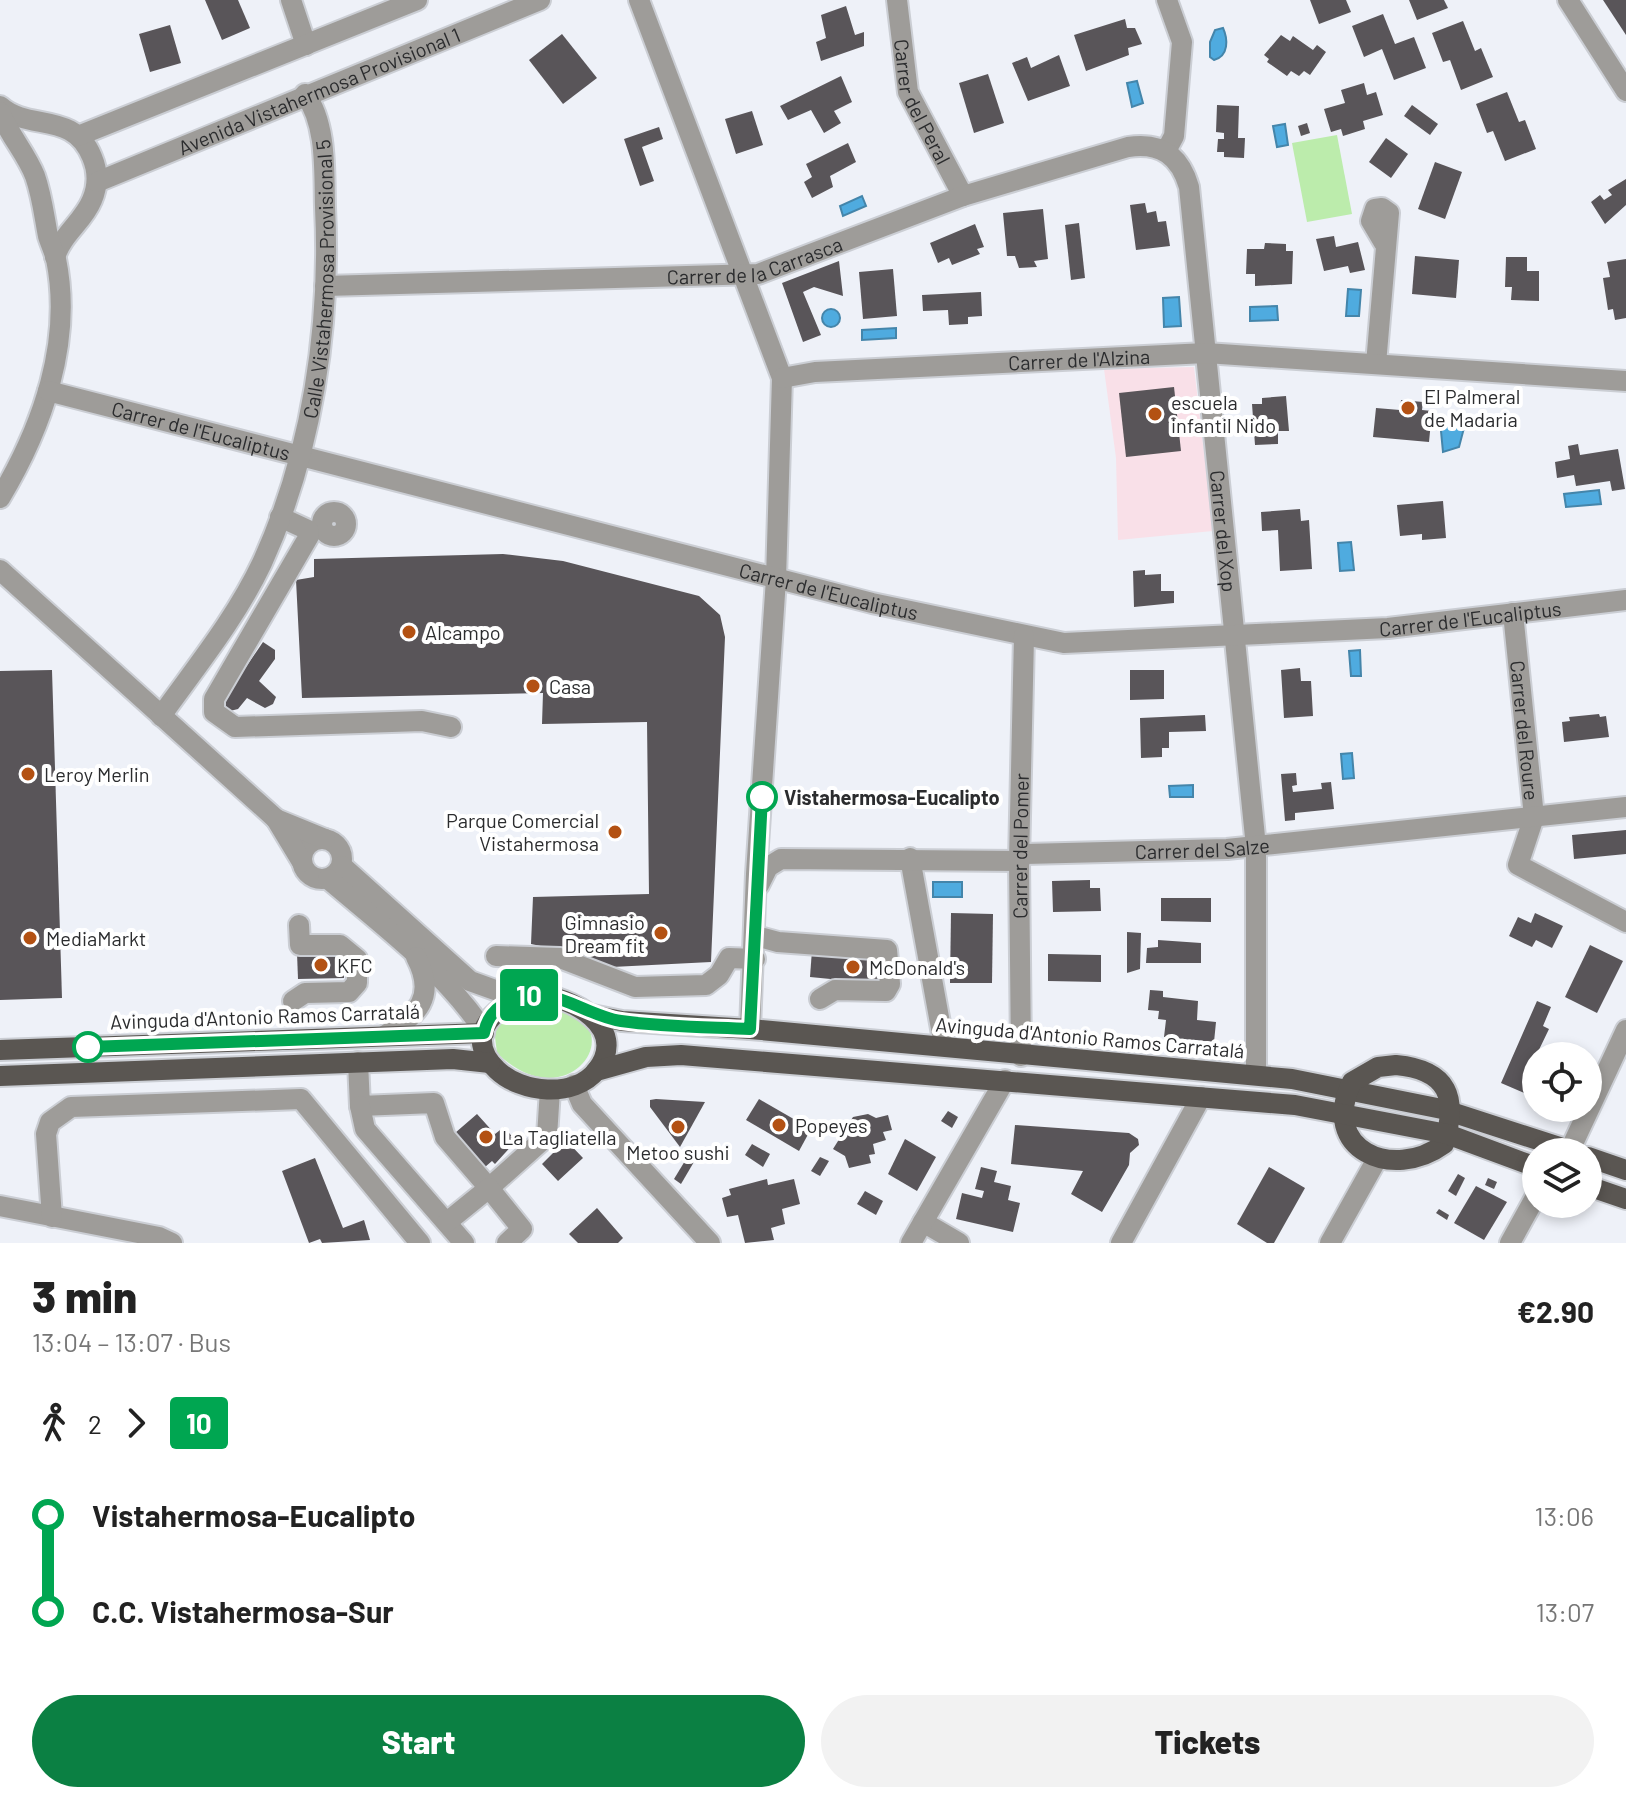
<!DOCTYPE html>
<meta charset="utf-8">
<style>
:root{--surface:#fff;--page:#f2f2f2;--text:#222;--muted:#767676;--accent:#0b8043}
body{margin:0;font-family:Barlow,sans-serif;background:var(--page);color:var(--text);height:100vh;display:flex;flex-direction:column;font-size:30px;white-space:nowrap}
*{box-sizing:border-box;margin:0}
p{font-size:26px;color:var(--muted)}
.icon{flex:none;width:44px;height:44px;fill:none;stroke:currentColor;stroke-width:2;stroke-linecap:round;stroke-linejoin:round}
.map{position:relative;height:1243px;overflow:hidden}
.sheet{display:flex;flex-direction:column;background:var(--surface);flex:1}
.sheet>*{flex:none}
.badge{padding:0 16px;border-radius:6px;font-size:28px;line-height:52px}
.controls{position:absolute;left:1522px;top:1042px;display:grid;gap:16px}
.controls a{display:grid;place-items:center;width:80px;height:80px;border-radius:50%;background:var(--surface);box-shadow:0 4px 12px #0003;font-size:40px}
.map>.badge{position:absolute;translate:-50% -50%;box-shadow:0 0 0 4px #fff}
.legs{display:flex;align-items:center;gap:12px;height:88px;padding:0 32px;font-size:26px}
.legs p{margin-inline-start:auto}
.summary{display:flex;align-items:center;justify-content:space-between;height:136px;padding:0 32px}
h1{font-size:44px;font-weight:800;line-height:60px}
.action{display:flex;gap:16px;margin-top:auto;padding:16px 32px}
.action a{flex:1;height:92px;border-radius:48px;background:var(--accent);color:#fff;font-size:32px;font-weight:800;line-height:92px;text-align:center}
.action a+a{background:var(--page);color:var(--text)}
ul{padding:0 32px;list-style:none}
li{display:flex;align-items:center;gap:28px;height:96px;font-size:30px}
li i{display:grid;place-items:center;width:12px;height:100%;margin:0 10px;background:currentColor}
li i::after{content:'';width:20px;height:20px;margin:-10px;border:6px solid;border-radius:50%;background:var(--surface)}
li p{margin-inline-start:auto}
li:first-child i{background:linear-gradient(#0000 50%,currentColor 0)}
li:last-child i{background:linear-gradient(currentColor 50%,#0000 0)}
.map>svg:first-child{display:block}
.education{fill:#f9e0e8}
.green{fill:#bcecac}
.water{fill:#4fabdf;stroke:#4485aa;stroke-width:2}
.building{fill:#595559}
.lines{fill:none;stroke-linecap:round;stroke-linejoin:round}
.minor-casing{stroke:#cbced4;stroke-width:24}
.major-casing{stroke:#cbced4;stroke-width:24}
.minor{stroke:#9e9c99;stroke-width:20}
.major{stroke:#5a5652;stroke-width:20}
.line-1-casing{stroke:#fff;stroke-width:18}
.line-1{stroke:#00a651;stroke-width:12}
.poi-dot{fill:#b35113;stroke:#fff;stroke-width:3}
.stop-1-dot{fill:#fff;stroke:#00a651;stroke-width:4}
.labels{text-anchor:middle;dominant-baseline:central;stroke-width:8;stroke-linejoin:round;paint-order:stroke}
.street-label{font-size:20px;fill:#2b2c2e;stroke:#fff}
.poi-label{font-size:20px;fill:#2b2c2e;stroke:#fff;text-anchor:start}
.stop-label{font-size:20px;font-weight:bold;fill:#2b2c2e;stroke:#fff;text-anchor:start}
</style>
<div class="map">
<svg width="1626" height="1243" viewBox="0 0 1626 1243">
<rect width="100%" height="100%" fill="#eef1f8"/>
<!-- education -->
<path class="education" d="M1194 367 1213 531 1118 540 1116 458 1104 369Z"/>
<!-- green -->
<g class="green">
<path d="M1337 135 1352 214 1307 222 1292 143Z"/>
<path d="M533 1005C646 1007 575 1129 497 1053L494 1029C505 1014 516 1009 533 1005Z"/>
</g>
<!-- water -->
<g class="water">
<path d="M1223 28C1228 39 1229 56 1214 60L1210 57V42L1215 30Z"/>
<path d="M1137 81 1143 103 1132 107 1127 83Z"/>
<path d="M1285 124 1288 145 1277 147 1273 126Z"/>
<path d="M862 196 866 206 843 216 840 206Z"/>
<path d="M1348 289 1361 290 1359 316H1346Z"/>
<path d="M1179 297 1181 326 1164 327 1163 298Z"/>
<path d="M1277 306 1278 320 1250 321V307Z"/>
<circle cx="831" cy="318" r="9"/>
<path d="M896 328V338L862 340V330Z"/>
<path d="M1444 426 1464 428 1459 447 1443 452 1441 431Z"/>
<path d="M1599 490 1601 504 1566 507 1564 494Z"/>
<path d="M1351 542 1354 570 1340 571 1338 543Z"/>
<path d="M1360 650 1361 676H1351L1349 651Z"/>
<path d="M1352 753 1354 778 1343 779 1341 754Z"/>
<path d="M1193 785V797H1170L1169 786Z"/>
<rect x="933" y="882" width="29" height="15"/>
</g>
<!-- building -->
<g class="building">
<path d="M205 0H238L250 28 222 40Z"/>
<path d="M1310 0H1346L1351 12 1319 24Z"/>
<path d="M1409 0H1444L1448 8 1417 20Z"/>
<path d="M1603 0H1626V35Z"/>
<path d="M846 6 855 35 864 32V46L821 61 816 42 826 38 821 15Z"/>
<path d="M1383 14 1395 44 1414 37 1426 68 1394 80 1382 49 1364 57 1352 26Z"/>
<path d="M1125 19 1127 28H1135L1142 44 1128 48 1129 55 1086 71 1074 35Z"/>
<path d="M1463 21 1475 51 1481 48 1493 77 1461 90 1450 60 1443 62 1432 33Z"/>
<path d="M170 25 181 63 150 72 139 34Z"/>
<path d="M562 34 597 78 563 104 529 60Z"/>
<path d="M1281 35 1290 41 1293 36 1313 50 1317 45 1326 52 1310 75 1304 71 1299 76 1291 71 1287 76 1267 62 1269 59 1264 55Z"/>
<path d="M1059 55 1070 86 1028 101 1012 63 1027 57 1031 68Z"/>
<path d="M988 74 1004 123 974 133 959 83Z"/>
<path d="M841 76 852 102 834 111 841 123 824 133 811 110 788 120 780 106Z"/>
<path d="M1364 83 1367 95 1376 92 1383 115 1363 121 1365 129 1343 136 1341 129 1331 132 1324 109 1345 103 1341 90Z"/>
<path d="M1507 92 1519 122 1525 120 1536 149 1505 161 1493 131 1487 133 1476 104Z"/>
<path d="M1217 105 1239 106 1238 138H1245L1244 158 1224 157V152H1217L1218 139H1224V133L1216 132Z"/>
<path d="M1412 105 1438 124 1430 135 1404 116Z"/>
<path d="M752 111 763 145 736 154 725 119Z"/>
<path d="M1307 123 1310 133 1301 136 1298 126Z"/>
<path d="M659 127 663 139 642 147 654 181 640 186 624 139Z"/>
<path d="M1386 138 1408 154 1391 178 1369 162Z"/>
<path d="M848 143 856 162 830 176 833 187 812 198 804 182 812 177 806 164Z"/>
<path d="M1435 162 1462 172 1445 219 1418 209Z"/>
<path d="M1626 179V205L1605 224 1591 202 1600 195 1604 200 1612 195 1608 190Z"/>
<path d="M1145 203 1147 213 1156 211 1158 222 1166 221 1170 246 1136 250 1130 205Z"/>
<path d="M1043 209 1048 259 1034 261 1037 267 1019 268 1015 256H1007L1003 213Z"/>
<path d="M1079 223 1085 278 1071 280 1065 225Z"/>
<path d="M975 224 984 247 977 249 980 254 952 265 949 258 938 263 930 243Z"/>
<path d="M1334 236 1336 247 1358 242 1365 270 1350 273 1348 266 1324 271 1316 239Z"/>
<path d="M1265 243 1286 244V251H1293L1292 284 1255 286V274H1246L1247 249H1264Z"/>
<path d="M1415 256 1459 260 1456 298 1412 294Z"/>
<path d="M1506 257H1527V271H1539V301L1511 300 1512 287H1505Z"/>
<path d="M1626 259V318L1615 320 1613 309 1608 310 1603 278 1610 277 1607 262Z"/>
<path d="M839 261 843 296 814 287 803 292 821 335 803 342 782 283Z"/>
<path d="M893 269 897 316 863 319 859 272Z"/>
<path d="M981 292 982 316 968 317V324L949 325 948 310 923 311 922 295Z"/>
<path d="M1174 387 1181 451 1126 457 1119 393Z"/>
<path d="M1286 396 1289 431H1278V444L1255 445 1252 404H1262V398Z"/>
<path d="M1401 400 1423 402 1422 410 1432 411 1429 442 1373 437 1376 408 1400 410Z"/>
<path d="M1578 444 1580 455 1618 449 1625 489 1612 491 1610 481 1576 486 1574 475 1557 478 1555 462 1570 459 1568 446Z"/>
<path d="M1443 501 1446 538 1422 540V534L1400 536 1397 505Z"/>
<path d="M1300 509 1301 521 1309 520 1312 569 1280 571 1278 530 1262 531 1261 512Z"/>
<path d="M503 554 563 561 699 596 720 615 725 637 711 962 612 967 580 954 531 944 533 897 649 894 647 722 542 724 543 693 302 698 296 580 314 577V559Z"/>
<path d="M1145 570V575L1161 574V591H1174V603L1134 607 1133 571Z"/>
<path d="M263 642 275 650V659L259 681 276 697 273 704 265 708 247 698 238 709 230 711 220 705Z"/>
<path d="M1300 668 1301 681H1311L1313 716 1284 718 1281 670Z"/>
<path d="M52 670 62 998 0 1000V671Z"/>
<path d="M1130 670H1164V699L1130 700Z"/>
<path d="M1599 714 1600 717 1606 716 1609 737 1564 742 1562 722 1570 721 1569 717Z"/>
<path d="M1205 715 1206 731 1169 732V748H1162V757L1141 758 1140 718Z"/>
<path d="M1296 773 1297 785 1292 786 1293 792 1322 789 1321 783 1331 782 1334 809 1295 813V820L1285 821 1281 774Z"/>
<path d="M1626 830V854L1574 859 1572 835Z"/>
<path d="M1090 880V888H1100L1101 911 1053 912 1052 881Z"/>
<path d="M1161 898H1211V922L1161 921Z"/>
<path d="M951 913 993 914 992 983H950Z"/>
<path d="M1535 913 1563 926 1552 948 1536 940 1532 947 1509 936 1518 917 1531 923Z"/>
<path d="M1127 932 1141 933 1140 969 1127 973Z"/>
<path d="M1158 940 1201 943V963H1146L1147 948 1158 947Z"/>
<path d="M1590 945 1623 961 1597 1013 1565 997Z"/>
<path d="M812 950 884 956 882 984 810 977Z"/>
<path d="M343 952 344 978 298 979 297 953Z"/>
<path d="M1048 954 1101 955V982L1048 981Z"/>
<path d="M1150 990 1163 991V997L1198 1001 1197 1020 1216 1022 1214 1042 1164 1037 1166 1020 1158 1019 1159 1011 1148 1010Z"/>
<path d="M1537 1001 1551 1007 1543 1026 1549 1029 1536 1056V1098L1501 1083Z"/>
<path d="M656 1099 705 1102 680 1147 650 1107V1100Z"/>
<path d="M759 1099 811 1129 799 1151 746 1120Z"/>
<path d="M948 1111 958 1117 952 1128 941 1121Z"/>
<path d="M477 1114 495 1134 504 1127 516 1141 495 1164 492 1161 485 1167 455 1133Z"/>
<path d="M868 1114 876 1118 888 1115 892 1130 883 1132 886 1140 873 1144 875 1154 869 1155 871 1163 849 1168 845 1156 833 1149 853 1117Z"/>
<path d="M1015 1125 1129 1133 1138 1139 1139 1145 1130 1153 1129 1165 1102 1212 1071 1194 1083 1171 1011 1164Z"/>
<path d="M561 1135 583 1158 558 1181 542 1164 556 1150 552 1145Z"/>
<path d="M905 1139 936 1157 917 1191 888 1174Z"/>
<path d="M752 1144 770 1154 763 1167 745 1155Z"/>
<path d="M691 1151 698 1155 681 1184 674 1179Z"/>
<path d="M820 1157 829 1161 820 1176 811 1171Z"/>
<path d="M315 1158 343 1228 364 1220 370 1240 322 1243 320 1239 309 1243 282 1171Z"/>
<path d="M981 1167 997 1171 994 1182 1011 1186 1008 1200 1020 1203 1013 1232 956 1219 962 1193 982 1198 984 1191 975 1189Z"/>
<path d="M1269 1167 1305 1188 1274 1243H1267L1237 1224Z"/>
<path d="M1458 1174 1465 1178 1456 1196 1448 1191Z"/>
<path d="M1488 1178 1497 1182 1494 1189 1485 1185Z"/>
<path d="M767 1179 768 1185 794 1179 800 1204 782 1209 785 1224 771 1228 774 1240 745 1243 738 1215 727 1217 722 1198 731 1195 729 1189Z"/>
<path d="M1476 1186 1507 1202 1484 1240 1454 1223Z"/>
<path d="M865 1191 883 1201 876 1215 857 1204Z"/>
<path d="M597 1208 623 1238 618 1243H578L569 1234Z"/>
<path d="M1439 1209 1449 1215 1447 1220 1436 1213Z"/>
</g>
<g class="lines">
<defs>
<g id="minor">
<path d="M291 0 306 45"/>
<path d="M639 0 782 378 776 579 756 874 750 1029"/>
<path id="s1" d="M897 0 908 92 963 196"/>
<path d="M1568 0 1626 91"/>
<path d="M0 106C29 132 73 110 92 157 98 171 98 186 92 200 83 222 63 233 55 257"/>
<path d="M0 112C9 135 26 153 35 176 42 196 44 215 48 236 50 243 54 251 56 259 73 342 42 428 0 498"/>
<path d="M78 136 417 0"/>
<path d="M1166 151 1174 136 1182 42 1167 0"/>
<path id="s2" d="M97 182 540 0"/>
<path id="s3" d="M325 286 758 274 963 196 1128 147C1161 142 1180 156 1189 187L1256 847V1075"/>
<path d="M1376 364 1389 213 1382 208 1375 209 1371 221 1384 243"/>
<path id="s4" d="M782 378 815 372 1206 353 1626 381"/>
<path id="s5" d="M48 391 872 603 1064 643 1388 628 1626 600"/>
<circle cx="334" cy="524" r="12"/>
<path d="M280 517 308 530 309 536 214 699V712L235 727 422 721 451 727"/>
<path d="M0 570 276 819"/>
<path id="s6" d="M1513 613 1534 817 1518 865 1626 922"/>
<path id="s7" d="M161 716C196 667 236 618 262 563 312 454 331 326 325 207 324 171 327 124 305 94"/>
<circle cx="322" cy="859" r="20"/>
<path d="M910 858 942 1034"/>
<path d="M302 862 276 819 325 839"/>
<path d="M342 866 470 981 517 998"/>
<path d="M328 879C383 926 443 970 484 1031"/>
<path id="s8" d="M759 885 768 867 781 859 1019 861 1025 854 1227 849 1626 807"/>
<path d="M756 936 778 942 887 950 890 984 886 991 835 990 820 999"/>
<path d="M496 956 560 958 635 987 706 985 719 975 729 958 755 959"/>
<path d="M293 1001 305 993 349 992 357 983V959L340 945H300L299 925"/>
<path d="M384 1036C418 1015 437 997 416 957"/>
<path id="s9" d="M1021 1056 1019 861 1024 636"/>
<path d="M358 1062 360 1106 434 1103 445 1137 489 1188 547 1136 550 1090"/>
<path d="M574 1085 582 1104 710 1243"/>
<path d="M360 1106 365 1129 464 1243"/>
<path d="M1570 1150 1626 1030"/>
<path d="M0 1206 159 1237 172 1243"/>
<path d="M52 1217 46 1134 50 1122 71 1107 301 1099 420 1243"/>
<path d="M447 1222 489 1188 522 1229 507 1243"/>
<path d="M923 1222 959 1243"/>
<path d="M911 1243 1005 1080"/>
<path d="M1121 1243 1201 1097"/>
<path d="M1330 1243 1377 1159"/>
<path d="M1510 1243 1536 1196"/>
</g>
<g id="major">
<path d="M535 994C570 996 630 1027 597 1070 574 1099 521 1093 497 1070 460 1035 498 1001 535 994Z"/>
<path d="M592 1015 622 1021 750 1029 1292 1079 1442 1109 1575 1152"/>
<path d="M0 1050 484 1033"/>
<path d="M1396 1065C1449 1070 1458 1098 1444 1144 1392 1182 1319 1149 1352 1082L1378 1067Z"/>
<path d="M596 1071 646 1057 681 1055 1295 1105 1447 1134 1536 1167"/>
<path d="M0 1076 453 1059 490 1063"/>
<path d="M1588 1157 1626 1170"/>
<path d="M1588 1186 1626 1199"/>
</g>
</defs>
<!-- minor casing -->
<use href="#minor" class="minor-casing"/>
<!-- major casing -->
<use href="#major" class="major-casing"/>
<!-- minor -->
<use href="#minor" class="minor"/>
<!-- major -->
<use href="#major" class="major"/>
</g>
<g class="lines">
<defs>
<path id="line-1" d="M88 1047 484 1033C487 1017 496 1007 510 1001 551 981 582 1015 621 1021 663 1027 707 1027 750 1029L762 797"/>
</defs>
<!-- line-1 casing -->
<use href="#line-1" class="line-1-casing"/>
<!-- line-1 -->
<use href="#line-1" class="line-1"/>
</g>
<!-- markers -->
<g class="poi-dot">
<circle cx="1408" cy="408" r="8"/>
<circle cx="1155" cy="414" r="8"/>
<circle cx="409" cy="632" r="8"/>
<circle cx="533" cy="686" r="8"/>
<circle cx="28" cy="774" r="8"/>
<circle cx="615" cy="832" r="8"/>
<circle cx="661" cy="933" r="8"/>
<circle cx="30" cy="938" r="8"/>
<circle cx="321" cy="965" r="8"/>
<circle cx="853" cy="967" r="8"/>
<circle cx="779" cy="1125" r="8"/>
<circle cx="678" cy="1127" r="8"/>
<circle cx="486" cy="1137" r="8"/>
</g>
<g class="stop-1-dot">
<circle cx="762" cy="797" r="14"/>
<circle cx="88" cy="1047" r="14"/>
</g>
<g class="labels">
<!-- street labels -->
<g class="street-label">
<text stroke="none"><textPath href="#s2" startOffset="240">Avenida Vistahermosa Provisional 1</textPath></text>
<text stroke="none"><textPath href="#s1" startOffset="106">Carrer del Peral</textPath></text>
<text stroke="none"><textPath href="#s3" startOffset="432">Carrer de la Carrasca</textPath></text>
<text stroke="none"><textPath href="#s7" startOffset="476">Calle Vistahermosa Provisional 5</textPath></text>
<text stroke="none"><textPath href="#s4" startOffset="298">Carrer de l'Alzina</textPath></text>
<text stroke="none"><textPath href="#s5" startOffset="158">Carrer de l'Eucaliptus</textPath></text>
<text stroke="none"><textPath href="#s3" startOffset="1252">Carrer del Xop</textPath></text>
<text stroke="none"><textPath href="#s5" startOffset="806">Carrer de l'Eucaliptus</textPath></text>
<text stroke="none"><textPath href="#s5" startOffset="1454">Carrer de l'Eucaliptus</textPath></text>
<text stroke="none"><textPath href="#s6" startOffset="118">Carrer del Roure</textPath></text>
<text stroke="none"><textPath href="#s9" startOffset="210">Carrer del Pomer</textPath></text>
<text stroke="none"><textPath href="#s8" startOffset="460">Carrer del Salze</textPath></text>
<text transform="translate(265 1016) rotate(-2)">Avinguda d'Antonio Ramos Carratalá</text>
<text transform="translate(1090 1037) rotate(5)">Avinguda d'Antonio Ramos Carratalá</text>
</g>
<!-- poi labels -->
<g class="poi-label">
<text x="1424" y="396">El Palmeral<tspan x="1424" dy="23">de Madaria</tspan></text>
<text x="1171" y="402">escuela<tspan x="1171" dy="23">infantil Nido</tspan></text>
<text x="425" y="632">Alcampo</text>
<text x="549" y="686">Casa</text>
<text x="44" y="774">Leroy Merlin</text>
<text x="599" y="820" text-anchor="end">Parque Comercial<tspan x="599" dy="23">Vistahermosa</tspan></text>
<text x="645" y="922" text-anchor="end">Gimnasio<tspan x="645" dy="23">Dream fit</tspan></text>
<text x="46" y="938">MediaMarkt</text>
<text x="337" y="965">KFC</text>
<text x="869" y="967">McDonald's</text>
<text x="795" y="1125">Popeyes</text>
<text x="502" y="1137">La Tagliatella</text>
<text x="678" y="1152" text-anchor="middle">Metoo sushi</text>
</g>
<!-- stop labels -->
<g class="stop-label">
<text x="784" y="797">Vistahermosa-Eucalipto</text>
</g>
</g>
</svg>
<div class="controls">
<a><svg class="icon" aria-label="locate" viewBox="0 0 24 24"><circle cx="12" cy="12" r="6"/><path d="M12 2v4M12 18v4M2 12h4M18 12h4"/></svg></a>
<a><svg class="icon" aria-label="layers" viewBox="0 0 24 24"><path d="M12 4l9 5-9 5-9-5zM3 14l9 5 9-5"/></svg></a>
</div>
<b class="badge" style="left:529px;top:995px;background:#00a651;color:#fff">10</b>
</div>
<section class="sheet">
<div class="summary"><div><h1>3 min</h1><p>13:04 – 13:07 · Bus</p></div><b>€2.90</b></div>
<div class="legs"><svg class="icon" aria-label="walk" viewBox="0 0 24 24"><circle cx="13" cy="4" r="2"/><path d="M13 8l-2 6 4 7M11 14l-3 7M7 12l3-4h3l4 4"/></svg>2<svg class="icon" aria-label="forward" viewBox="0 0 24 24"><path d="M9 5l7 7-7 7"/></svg><b class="badge" style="background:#00a651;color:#fff">10</b></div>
<ul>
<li><i style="color:#00a651"></i><b>Vistahermosa-Eucalipto</b><p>13:06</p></li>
<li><i style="color:#00a651"></i><b>C.C. Vistahermosa-Sur</b><p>13:07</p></li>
</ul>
<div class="action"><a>Start</a><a>Tickets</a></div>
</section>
